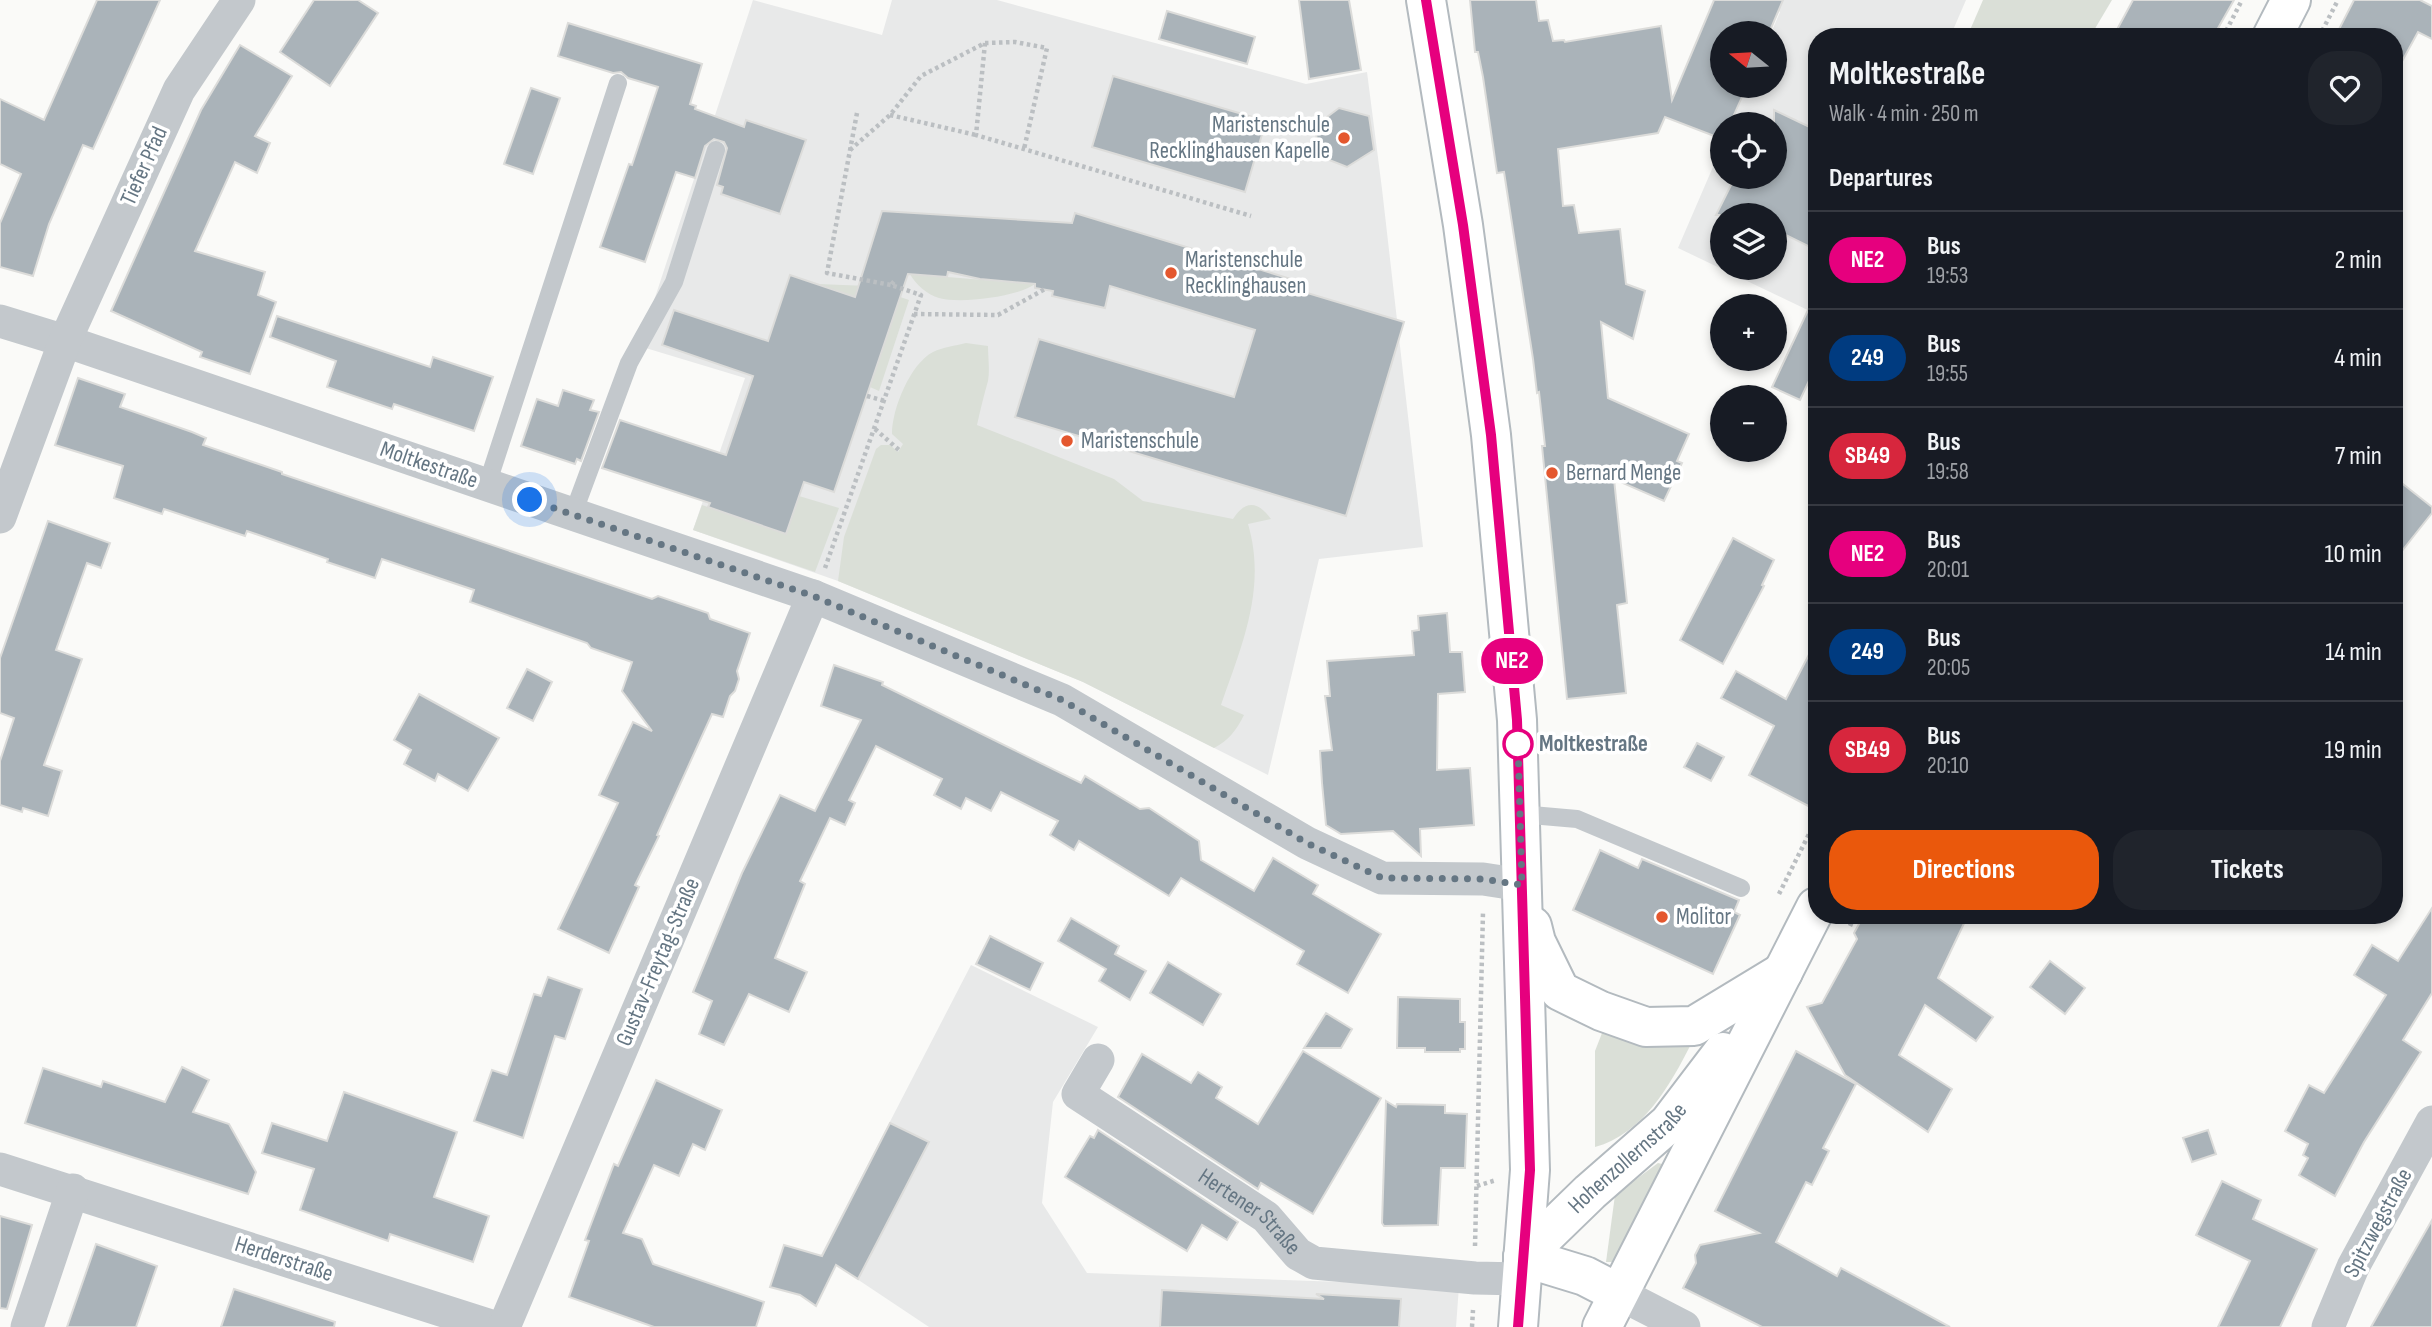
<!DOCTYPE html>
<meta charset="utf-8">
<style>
:root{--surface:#171b24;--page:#20242c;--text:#f1f3f6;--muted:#9ea1a6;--line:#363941;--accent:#ea580c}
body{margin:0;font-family:"Sofia Sans Condensed",sans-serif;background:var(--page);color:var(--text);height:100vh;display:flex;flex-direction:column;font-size:26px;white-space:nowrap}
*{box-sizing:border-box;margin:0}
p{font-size:23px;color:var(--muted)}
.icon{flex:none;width:38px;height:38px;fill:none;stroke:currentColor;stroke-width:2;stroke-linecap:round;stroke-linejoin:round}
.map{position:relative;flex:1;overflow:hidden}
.details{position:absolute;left:1808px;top:28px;width:595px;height:896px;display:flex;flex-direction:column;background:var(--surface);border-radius:28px;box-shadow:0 4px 10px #0003}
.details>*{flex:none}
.badge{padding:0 14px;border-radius:23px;font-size:24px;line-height:46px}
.needle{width:46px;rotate:288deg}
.tools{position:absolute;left:1710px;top:21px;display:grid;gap:14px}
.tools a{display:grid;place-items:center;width:77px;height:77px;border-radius:50%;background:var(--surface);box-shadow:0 4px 10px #0003;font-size:35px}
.you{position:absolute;width:35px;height:35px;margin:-18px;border:5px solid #fff;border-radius:50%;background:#1a73e8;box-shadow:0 0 0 10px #1a73e833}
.map>.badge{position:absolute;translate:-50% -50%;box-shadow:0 0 0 4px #fff}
h2{padding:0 21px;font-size:26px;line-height:63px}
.round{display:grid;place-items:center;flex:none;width:74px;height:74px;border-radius:28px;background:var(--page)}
.head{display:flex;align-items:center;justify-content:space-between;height:119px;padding:0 21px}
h1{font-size:33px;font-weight:700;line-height:52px}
.action{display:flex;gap:14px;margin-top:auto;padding:14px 21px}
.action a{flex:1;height:80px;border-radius:28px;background:var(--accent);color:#fff;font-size:28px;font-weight:700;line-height:80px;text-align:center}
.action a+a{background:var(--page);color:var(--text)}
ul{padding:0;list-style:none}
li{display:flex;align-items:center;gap:21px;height:98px;padding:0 21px;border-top:2px solid var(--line)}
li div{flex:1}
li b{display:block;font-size:26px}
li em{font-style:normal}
li .badge{min-width:77px;font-weight:700;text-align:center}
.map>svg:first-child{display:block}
.built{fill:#e8e9e9;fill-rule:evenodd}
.green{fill:#dadfd7}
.building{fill:#aab3b9;stroke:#dcdcda;stroke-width:2}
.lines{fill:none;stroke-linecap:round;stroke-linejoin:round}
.secondary-casing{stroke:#b3babf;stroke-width:42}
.path{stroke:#bbbfc2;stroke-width:4.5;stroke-dasharray:3.5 3.5;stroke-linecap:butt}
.lane{stroke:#c3c8cc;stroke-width:18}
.street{stroke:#c3c8cc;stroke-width:33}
.secondary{stroke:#fff;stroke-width:38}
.line-casing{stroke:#fff;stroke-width:16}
.line{stroke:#e6007e;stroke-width:10}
.walk{stroke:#657683;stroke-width:7;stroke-dasharray:0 12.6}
.poi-dot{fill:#e4572e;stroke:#fff;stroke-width:2.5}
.stop-dot{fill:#fff;stroke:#e6007e;stroke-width:3.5}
.labels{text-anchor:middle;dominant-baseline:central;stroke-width:7;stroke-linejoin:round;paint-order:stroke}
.poi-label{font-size:23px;fill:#657683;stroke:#fff;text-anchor:start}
.street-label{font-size:23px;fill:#657683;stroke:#fff}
.stop-label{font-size:23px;font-weight:bold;fill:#657683;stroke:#fff;text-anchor:start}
</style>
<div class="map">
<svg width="2432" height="1327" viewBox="0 0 2432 1327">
<rect width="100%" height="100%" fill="#fafaf8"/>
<!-- built -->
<g class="built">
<path d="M753 0 882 35 892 0H997L1306 84 1367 72 1382 189 1423 547 1319 559 1268 775 1083 682 838 581 693 530 745 378 639 346Z"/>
<path d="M1753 0H1966L1950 37H1816V314L1678 248 1722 146V177H1774V124H1731L1748 86H1774V33H1771L1780 12ZM1722 215H1774V268H1722Z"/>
<path d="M971 965 1098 1027 1053 1102 1042 1203 1087 1273 1459 1286 1456 1327H929L821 1255Z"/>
</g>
<!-- green -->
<g class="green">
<path d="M1983 0H2112L2090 37H1967Z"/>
<path d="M910 274 1035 284C1018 297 960 304 939 298 928 295 915 284 910 274Z"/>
<path d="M818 284 868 286 909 300 879 391 870 387 895 311Z"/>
<path d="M966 343 988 346C988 357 990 370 988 381 984 395 980 411 977 425L1114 479 1143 501 1233 519C1245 500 1258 501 1271 519L1248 524C1267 588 1242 645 1221 705L1244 715C1236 731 1229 740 1214 748L1083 682 838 581 844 537 876 449 881 445H890L898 452 903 444 892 434C892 409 910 364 933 352 943 347 955 346 966 343Z"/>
<path d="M799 496 839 508 815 572 693 530 702 505 786 534Z"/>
<path d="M1604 1028 1692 1042C1671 1084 1643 1134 1595 1147V1051Z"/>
<path d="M1658 1163 1666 1165 1619 1259 1612 1262H1606L1615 1195Z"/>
</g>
<!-- building -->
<g class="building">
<path d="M97 0H160L93 149 83 145 49 224 33 276 0 267V223L21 174 0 164V99L44 120Z"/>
<path d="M314 0H358L378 13 330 86 280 52Z"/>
<path d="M1299 0H1349L1361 70 1309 79Z"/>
<path d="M1470 0H1536L1539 21 1548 20 1553 41 1564 40 1565 42 1661 26 1672 100 1714 0H1783L1769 33H1722V86H1747L1730 124H1722V139L1665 117 1658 133 1558 149 1563 206 1574 205 1579 233 1620 229 1626 284 1645 291 1633 339 1601 322 1608 398 1689 434 1677 461 1682 463 1664 501 1614 479 1627 603 1617 605 1626 693 1567 699 1542 446H1545L1539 392 1537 393 1533 359 1504 172 1497 173 1483 77 1478 52H1475Z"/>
<path d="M2133 0H2234L2213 37H2113Z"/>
<path d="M2354 0H2420L2432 6V39L2418 32 2394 76V37H2335Z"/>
<path d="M1167 11 1255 37 1247 64 1159 39Z"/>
<path d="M568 23 702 64 690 104 696 106 695 109 744 127 746 120 806 140 780 214 721 194 723 187 717 185 727 148 724 142 714 139 705 146 695 178 676 172 645 262 600 247 629 164 632 165 658 87 628 78 621 72 613 73 558 56Z"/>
<path d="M240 45 292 76 255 136 270 143 257 173 235 162 195 251 265 272 258 295 276 302 250 374 200 357 202 352 111 311 201 110Z"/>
<path d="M1113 76 1266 121 1245 192 1092 147Z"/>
<path d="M531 88 560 98 533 174 504 164Z"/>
<path d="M1339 108 1369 116 1374 150 1347 167 1319 156 1315 126Z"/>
<path d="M1774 110 1816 130V250L1774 229V215H1716L1735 177H1774Z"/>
<path d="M882 211 1072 223 1075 213 1291 279 1287 287 1404 322 1346 516 1015 417 1039 339 1234 397 1255 330 1110 286 1105 308 1052 296 1053 291 1035 288V284L980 279 948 272 947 277 908 274 834 492 804 482 786 534 708 507 710 503 602 468 620 420 726 455 753 376 662 345 674 310 768 341 790 275 855 297Z"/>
<path d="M1816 293V366L1800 400 1772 387Z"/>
<path d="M277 316 430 367 433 357 493 377 474 431 394 404 392 409 327 387 336 361 270 337Z"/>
<path d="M78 378 125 394 120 407 192 432 206 438 203 445 282 472V474L652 599 658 596 708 613 710 619 750 633 737 671 739 679 735 691 730 696 723 717 712 714 657 835 659 836 635 885 639 887 609 953 558 929 618 803 599 795 633 722 652 731 622 691 632 662 591 648 587 643 470 602 474 590 382 559 375 578 327 562 328 559 247 531 245 536 164 509 162 514 114 498 123 466 55 445Z"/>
<path d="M563 390 594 400 590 410 599 412 581 461 577 459 575 464 521 446 537 399 558 406Z"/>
<path d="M2394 477 2432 507V513L2394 561Z"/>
<path d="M48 521 110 543 101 568 87 563 56 650 82 659 44 765 62 771 48 816 23 808 22 812 0 805V761L14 718 0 713V658Z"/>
<path d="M1733 538 1774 560 1762 585 1764 586 1723 664 1680 640Z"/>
<path d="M1447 613 1450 652H1462L1465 692 1438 694 1437 770 1470 768 1474 825 1420 829 1421 856 1393 831 1341 834 1326 825 1322 783 1320 751 1332 750 1325 696H1330L1327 661 1414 655 1412 631 1419 630 1418 616Z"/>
<path d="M1816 641V810L1749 775 1774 726 1721 698 1736 671 1786 699Z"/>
<path d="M834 665 883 682 882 685 1081 783 1085 776 1140 809 1149 808 1199 841 1201 860 1254 891 1273 858 1318 885 1313 894 1381 934 1348 993 1297 964 1304 951 1181 878 1169 896 1079 841 1074 850 1050 835 1058 821 1001 792 991 811 966 798 961 809 934 795 942 779 876 746 849 800 855 803 845 825 830 818 800 881 805 884 775 958 807 972 789 1012 749 994 724 1045 699 1034 712 1001 693 992 742 873 780 795 815 811 861 720 821 706Z"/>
<path d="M527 669 552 682 533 721 507 708Z"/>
<path d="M419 694 499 738 468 791 438 774 435 781 404 764 411 750 394 740Z"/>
<path d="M1697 743 1724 757 1711 781 1684 767Z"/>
<path d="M1600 850 1638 868 1642 859 1739 900 1734 912 1740 915 1713 974 1573 910Z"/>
<path d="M2432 908V993L2403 1040 2421 1052 2364 1142 2335 1196 2299 1175 2308 1158 2303 1155 2308 1144 2285 1131 2309 1085 2324 1093 2386 995 2354 975 2372 945 2398 961Z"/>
<path d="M1864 915H1968L1938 978 1993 1017 1976 1041 1925 1005 1899 1055 1952 1089 1928 1132 1845 1075 1807 1007 1822 1003 1857 939 1854 933Z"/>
<path d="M1071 918 1119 946 1115 954 1146 971 1130 1000 1099 981 1106 969 1058 941Z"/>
<path d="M990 936 1043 963 1030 990 976 964Z"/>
<path d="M2050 961 2085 988 2065 1014 2030 987Z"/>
<path d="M1168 962 1221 994 1203 1025 1150 993Z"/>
<path d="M548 977 582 989 565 1039 555 1036 523 1138 474 1121 492 1070 507 1075 534 994 541 996Z"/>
<path d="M1398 997 1460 999V1022H1465V1049H1460V1052H1425V1048H1397Z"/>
<path d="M1326 1013 1352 1029 1341 1048H1304Z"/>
<path d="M1303 1051 1381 1098 1313 1214 1261 1183 1258 1189 1118 1097 1142 1054 1191 1083 1198 1072 1222 1087 1216 1098 1258 1124Z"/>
<path d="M1796 1051 1856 1084 1823 1148 1829 1151 1812 1185 1806 1182 1776 1242 1837 1276 1841 1268 1950 1327H1762L1683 1288 1696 1263 1695 1255 1700 1245 1759 1233 1715 1211Z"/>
<path d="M182 1067 209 1080 193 1112 229 1124 256 1172 248 1194 25 1123 43 1068 101 1087 103 1081 165 1102Z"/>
<path d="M656 1080 722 1110 705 1150 693 1144 679 1176 654 1165 623 1233 642 1239 653 1264 764 1302 756 1327H654L569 1297 589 1241 585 1240 614 1164 618 1166Z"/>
<path d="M344 1092 457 1132 434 1197 489 1216 473 1262 390 1234 388 1241 300 1210 314 1169 262 1153 272 1123 327 1141Z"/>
<path d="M1386 1101 1396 1107 1397 1104 1445 1105V1113L1467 1114 1465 1168H1441L1438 1225 1384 1226 1382 1223Z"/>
<path d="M890 1123 929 1142 858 1279 836 1265 816 1306 800 1295 770 1287 784 1245 822 1256Z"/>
<path d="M1098 1130 1238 1222 1227 1240 1202 1225 1187 1251 1065 1177 1090 1136 1094 1138Z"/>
<path d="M2208 1130 2216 1154 2192 1162 2183 1138Z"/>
<path d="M2222 1181 2261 1200 2253 1219 2317 1249 2280 1327H2218L2250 1261 2196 1235Z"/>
<path d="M0 1216 32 1225 7 1309 0 1308Z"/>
<path d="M2432 1220V1327H2371Z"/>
<path d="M96 1244 157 1266 136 1327H67Z"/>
<path d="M234 1289 335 1322 334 1327H221Z"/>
<path d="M1162 1290 1324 1299 1316 1294 1401 1299 1399 1327H1160Z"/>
</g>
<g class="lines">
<defs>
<g id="secondary">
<path d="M1426 0 1463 225 1491 435 1517 720 1530 1170 1518 1327"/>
<path d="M2272 37 2291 0"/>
<path d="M1532 926 1536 942 1560 991 1601 1011 1646 1027 1694 1026 1783 972"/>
<path id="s2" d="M1523 1257 1590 1192 1669 1123 1723 1052"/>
<path d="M1523 1257 1585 1276 1618 1293"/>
<path d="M1602 1327 1816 907"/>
</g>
</defs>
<!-- secondary casing -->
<use href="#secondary" class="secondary-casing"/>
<!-- path -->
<g class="path">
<path d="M2223 37 2242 0"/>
<path d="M2319 37 2338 0"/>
<path d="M985 43 1015 42 1047 48 1024 149"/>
<path d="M857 113 827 273 891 285"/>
<path d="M890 115 976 135"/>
<path d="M850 150 890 115 921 76 985 43 976 135 1251 216"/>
<path d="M914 314 998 315 1045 289"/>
<path d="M867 396 885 401"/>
<path d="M875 429 899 450"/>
<path d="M825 568 921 295 891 285 896 279"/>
<path d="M1779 894 1816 820"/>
<path d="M1850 926 1855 915"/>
<path d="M1477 1186 1496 1180"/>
<path d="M1475 1246 1483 912"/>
<path d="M1472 1327 1473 1310"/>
</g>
<!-- lane -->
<g class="lane">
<path d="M487 485 618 83"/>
<path d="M573 514 629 363 674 282 716 150"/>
<path d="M1520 814 1577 819 1741 888"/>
</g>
<!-- street -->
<g class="street">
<path d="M0 321 65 341 813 596 1062 700 1307 843 1382 878 1483 879 1522 885"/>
<path d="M0 517 65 341 179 90 239 0"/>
<path id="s1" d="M1098 1060 1078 1094 1266 1217 1298 1254 1314 1263 1475 1278 1521 1279"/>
<path d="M0 1169 494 1327"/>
<path d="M1618 1293 1684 1327"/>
<path d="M27 1327 73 1190"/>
<path d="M504 1327 813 596"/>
<path d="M2328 1327 2353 1267 2432 1122"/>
</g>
<!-- secondary -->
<use href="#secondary" class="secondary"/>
</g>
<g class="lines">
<defs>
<path id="line" d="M1426 0 1463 225 1491 435 1517 720 1530 1170 1518 1327"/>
</defs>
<!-- line casing -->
<use href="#line" class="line-casing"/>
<!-- line -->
<use href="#line" class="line"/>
<!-- walk -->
<path class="walk" d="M530 500 813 596 1062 700 1307 843 1382 878 1483 879 1522 885 1518 744"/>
</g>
<!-- markers -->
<g class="poi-dot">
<circle cx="1344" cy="138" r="7"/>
<circle cx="1171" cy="273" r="7"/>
<circle cx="1067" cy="441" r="7"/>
<circle cx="1552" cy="473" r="7"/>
<circle cx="1662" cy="917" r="7"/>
</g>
<circle class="stop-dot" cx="1518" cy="744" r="14"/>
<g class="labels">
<!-- poi labels -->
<g class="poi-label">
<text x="1330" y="125" text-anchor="end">Maristenschule<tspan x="1330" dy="26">Recklinghausen Kapelle</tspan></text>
<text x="1185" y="260">Maristenschule<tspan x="1185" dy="26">Recklinghausen</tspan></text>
<text x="1081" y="441">Maristenschule</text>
<text x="1566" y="473">Bernard Menge</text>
<text x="1676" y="917">Molitor</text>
</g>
<!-- street labels -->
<g class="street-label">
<text transform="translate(144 166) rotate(-66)">Tiefer Pfad</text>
<text transform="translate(429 465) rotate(19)">Moltkestraße</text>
<text transform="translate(658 962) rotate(-67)">Gustav-Freytag-Straße</text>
<text stroke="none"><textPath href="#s2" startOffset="144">Hohenzollernstraße</textPath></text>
<text stroke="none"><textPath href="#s1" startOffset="248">Hertener Straße</textPath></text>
<text transform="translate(2378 1223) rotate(-62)">Spitzwegstraße</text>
<text transform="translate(284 1259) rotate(18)">Herderstraße</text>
</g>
<!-- stop labels -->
<g class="stop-label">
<text x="1539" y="744">Moltkestraße</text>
</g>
</g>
</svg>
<div class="tools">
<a><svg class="needle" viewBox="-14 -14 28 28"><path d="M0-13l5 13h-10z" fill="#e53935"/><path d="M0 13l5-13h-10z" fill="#9ea1a6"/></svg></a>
<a><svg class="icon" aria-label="locate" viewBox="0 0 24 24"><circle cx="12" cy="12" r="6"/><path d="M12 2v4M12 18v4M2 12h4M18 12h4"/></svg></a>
<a><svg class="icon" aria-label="layers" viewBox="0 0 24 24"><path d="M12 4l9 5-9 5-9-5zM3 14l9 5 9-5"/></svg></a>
<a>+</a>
<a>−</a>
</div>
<div class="you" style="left:530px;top:500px"></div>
<b class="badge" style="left:1512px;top:661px;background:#e6007e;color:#fff">NE2</b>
<section class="details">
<div class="head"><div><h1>Moltkestraße</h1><p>Walk · 4 min · 250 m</p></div><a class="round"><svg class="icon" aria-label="heart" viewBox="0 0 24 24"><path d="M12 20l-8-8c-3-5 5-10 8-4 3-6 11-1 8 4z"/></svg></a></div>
<h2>Departures</h2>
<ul>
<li><span class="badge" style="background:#e6007e;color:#fff">NE2</span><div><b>Bus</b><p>19:53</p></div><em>2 min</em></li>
<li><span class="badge" style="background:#003b80;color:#fff">249</span><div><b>Bus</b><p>19:55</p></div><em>4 min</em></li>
<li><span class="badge" style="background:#d7263d;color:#fff">SB49</span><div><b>Bus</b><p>19:58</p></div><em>7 min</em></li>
<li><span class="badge" style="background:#e6007e;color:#fff">NE2</span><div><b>Bus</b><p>20:01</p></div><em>10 min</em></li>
<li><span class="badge" style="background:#003b80;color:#fff">249</span><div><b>Bus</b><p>20:05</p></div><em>14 min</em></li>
<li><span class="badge" style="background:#d7263d;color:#fff">SB49</span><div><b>Bus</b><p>20:10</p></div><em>19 min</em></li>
</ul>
<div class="action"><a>Directions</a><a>Tickets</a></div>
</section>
</div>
